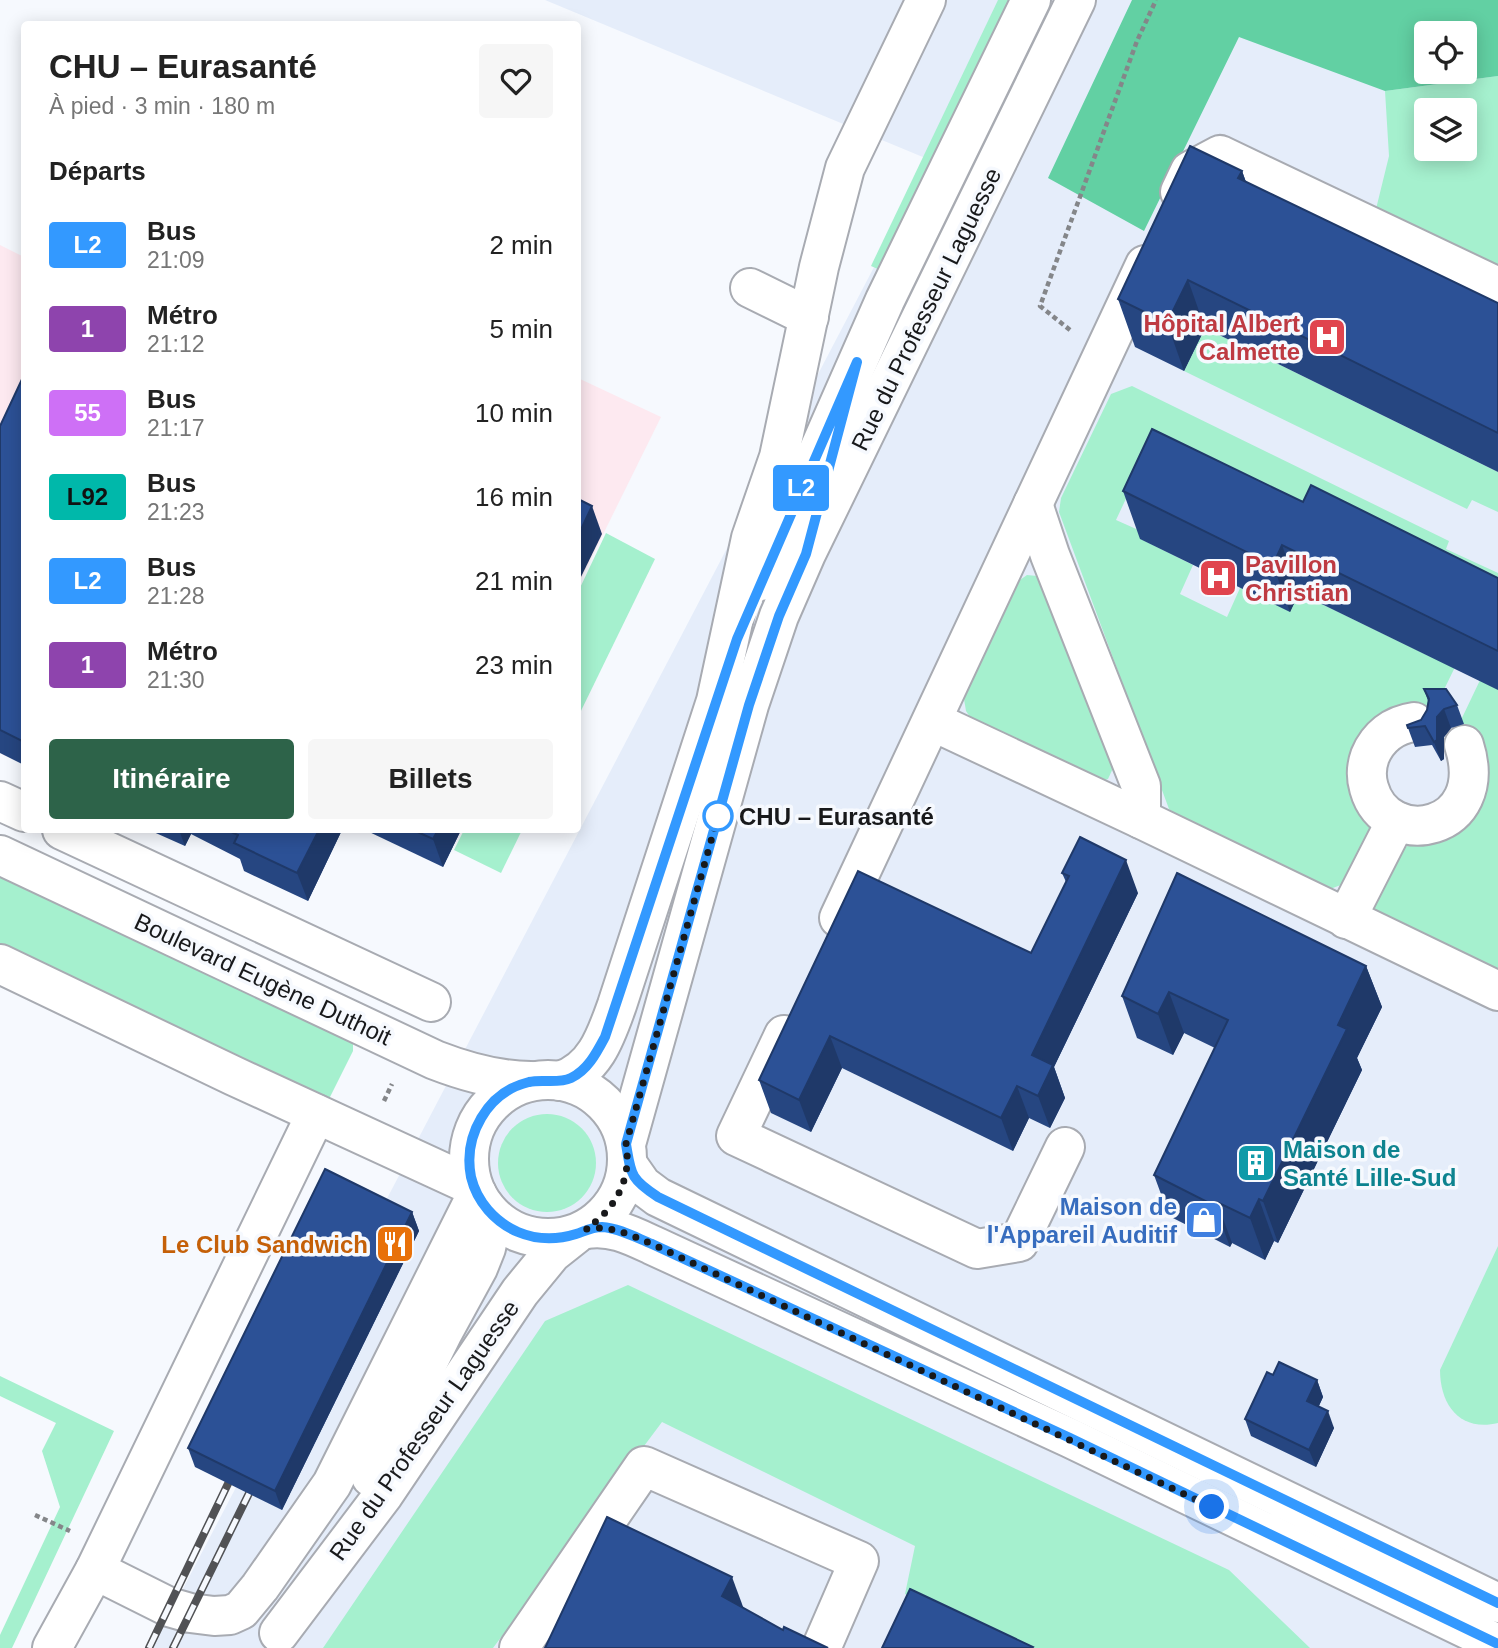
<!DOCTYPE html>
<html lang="fr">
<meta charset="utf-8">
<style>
:root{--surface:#fff;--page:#f6f6f6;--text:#222;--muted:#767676;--accent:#2d6349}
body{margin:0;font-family:Helvetica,sans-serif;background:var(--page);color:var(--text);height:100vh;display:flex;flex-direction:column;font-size:26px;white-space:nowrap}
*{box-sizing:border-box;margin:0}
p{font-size:23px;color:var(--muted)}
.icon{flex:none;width:38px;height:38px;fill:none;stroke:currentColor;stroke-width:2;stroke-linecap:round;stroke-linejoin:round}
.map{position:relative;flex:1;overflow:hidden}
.side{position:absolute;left:21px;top:21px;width:560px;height:812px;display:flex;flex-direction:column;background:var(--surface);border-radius:7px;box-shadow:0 4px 18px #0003}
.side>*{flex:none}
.badge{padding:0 14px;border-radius:5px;font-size:24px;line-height:46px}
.tools{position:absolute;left:1414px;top:21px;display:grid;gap:14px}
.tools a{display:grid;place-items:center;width:63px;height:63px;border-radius:7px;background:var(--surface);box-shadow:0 4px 18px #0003;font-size:35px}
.you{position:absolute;width:35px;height:35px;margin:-18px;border:5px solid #fff;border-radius:50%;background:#1a73e8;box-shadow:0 0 0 10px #1a73e833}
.map>.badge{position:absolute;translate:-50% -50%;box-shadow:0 0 0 4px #fff}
h2{padding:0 28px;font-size:26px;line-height:63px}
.round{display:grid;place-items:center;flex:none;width:74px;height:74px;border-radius:7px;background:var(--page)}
.overview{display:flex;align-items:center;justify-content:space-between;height:119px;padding:0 28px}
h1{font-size:33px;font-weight:700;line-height:52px}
.cta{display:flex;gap:14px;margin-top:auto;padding:14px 28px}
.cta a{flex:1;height:80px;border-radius:7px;background:var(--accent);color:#fff;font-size:28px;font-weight:700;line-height:80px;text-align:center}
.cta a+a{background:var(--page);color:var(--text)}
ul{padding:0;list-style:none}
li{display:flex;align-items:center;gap:21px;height:84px;padding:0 28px}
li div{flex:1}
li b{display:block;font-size:26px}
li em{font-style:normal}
li .badge{min-width:77px;font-weight:700;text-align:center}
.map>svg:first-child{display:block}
.built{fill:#e5edfa;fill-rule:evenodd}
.education{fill:#fde9f0}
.green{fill:#a5f0ce;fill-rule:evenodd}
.forest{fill:#62d0a3;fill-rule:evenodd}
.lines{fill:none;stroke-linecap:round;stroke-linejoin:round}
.minor-casing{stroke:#a8abb2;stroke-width:42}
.path{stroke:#848689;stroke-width:4.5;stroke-dasharray:5 3.5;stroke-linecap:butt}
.minor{stroke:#fff;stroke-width:38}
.rail-casing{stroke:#515255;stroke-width:8}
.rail{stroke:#f6f9fe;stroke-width:5;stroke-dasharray:16;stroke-linecap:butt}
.wall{fill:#264681}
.shaded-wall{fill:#1f3969}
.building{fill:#2c5196;stroke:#1f3969;stroke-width:2}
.line-casing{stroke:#fff;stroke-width:16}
.line{stroke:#39f;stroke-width:10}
.walk{stroke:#18191b;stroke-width:7;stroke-dasharray:0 12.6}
.stop-dot{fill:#fff;stroke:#39f;stroke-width:3.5}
.labels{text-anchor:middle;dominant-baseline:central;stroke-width:7;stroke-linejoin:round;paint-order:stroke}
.street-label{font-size:24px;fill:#18191b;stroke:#f6f9fe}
.health-label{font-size:24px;font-weight:bold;fill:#be3a42;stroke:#f6f9fe;text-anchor:end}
.stop-label{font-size:24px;font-weight:bold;fill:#18191b;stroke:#f6f9fe;text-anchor:start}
.culture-label{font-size:24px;font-weight:bold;fill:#0d838f;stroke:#f6f9fe;text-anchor:start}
.shop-label{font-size:24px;font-weight:bold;fill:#366cbe;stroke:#f6f9fe;text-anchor:end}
.food-label{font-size:24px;font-weight:bold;fill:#c56008;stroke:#f6f9fe;text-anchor:end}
</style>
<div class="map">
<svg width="1498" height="1648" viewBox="0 0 1498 1648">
<rect width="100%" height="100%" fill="#f6f9fe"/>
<!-- built -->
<path class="built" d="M545 0H1498V1648H152L930 160ZM1426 33H1465V72H1426ZM1426 110H1465V149H1426Z"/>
<!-- education -->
<g class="education">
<path d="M0 245 24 257V756L9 748 5 756 0 753Z"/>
<path d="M578 378 661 417 578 585Z"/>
</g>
<!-- green -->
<g class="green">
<path d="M998 0H1009L880 270 871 266Z"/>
<path d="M1498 76V267L1376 209 1389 156 1385 91ZM1426 110H1465V149H1426Z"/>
<path d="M1205 328 1498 472V512L1472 500 1467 509 1184 371Z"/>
<path d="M1132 386 1449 541 1446 549 1498 573V582L1138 473 1116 520 1143 532 1141 539 1193 565 1180 594 1227 617 1240 588 1299 593 1429 656 1457 663 1435 708 1414 709 1386 715 1368 846 1349 882 1330 889 1185 821 1169 809 1059 512 1061 498 1111 394Z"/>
<path d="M606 533 655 559 578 717V592Z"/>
<path d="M1027 575 1037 576 1044 582 1114 766 1108 779 1101 781 972 720 966 711 964 699 1020 580Z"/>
<path d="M1482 676 1498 683V970L1377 913 1369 899 1391 854 1434 833 1474 739 1461 720Z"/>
<path d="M464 830H522L501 873 454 850Z"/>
<path d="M0 870 353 1037V1051L330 1097 320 1104 0 952Z"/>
<circle cx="547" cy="1163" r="49"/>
<path d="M1498 1246V1423C1460 1432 1440 1405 1440 1370Z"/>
<path d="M628 1285 1229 1570 1310 1648H1017L905 1594 915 1546 662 1422 493 1648H323L545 1321Z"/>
<path d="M0 1376 114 1431 12 1648H0V1635L60 1507 42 1451 56 1423 0 1396Z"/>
</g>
<!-- forest -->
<path class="forest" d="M1132 0H1498V76L1385 91 1239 37 1144 231 1048 178ZM1426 33H1465V72H1426Z"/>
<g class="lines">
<defs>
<g id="minor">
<path d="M1180 192 1190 171 1220 155 1498 287"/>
<path d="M750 288 809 317"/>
<path d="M1033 504 1050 555 1141 786V819"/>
<path d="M761 581 885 300 1031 0"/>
<path d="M932 721 1141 819 1498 991"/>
<path d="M1414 722C1393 725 1378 737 1370 756 1366 767 1366 778 1369 788 1387 852 1492 832 1464 745"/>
<path d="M0 801 24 812"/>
<path d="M62 830 431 1002"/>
<path d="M0 855 435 1060C466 1072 497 1081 531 1081"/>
<path d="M839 918 1145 265"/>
<path d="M1346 919 1396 821"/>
<path d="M0 964 234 1076 473 1186"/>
<path d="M784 1035 736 1136 977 1249 1019 1242 1065 1147"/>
<circle cx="548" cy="1159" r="79"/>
<path d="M560 1081C595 1070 606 1036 617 1005L716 701 751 538 779 457 819 267 845 168 926 0"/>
<path d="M626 1144 749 705 779 616 806 554 1076 0"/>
<path d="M628 1165 642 1185 658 1197 1498 1603"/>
<path d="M586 1229C611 1225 631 1235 652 1245L1070 1438 1498 1644"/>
<path d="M371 1477 442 1334 478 1268 486 1248 490 1230 485 1207"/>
<path d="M95 1570 169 1607 190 1613 214 1616 230 1615 241 1610 260 1587 332 1484 477 1194"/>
<path d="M279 1633 384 1494 520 1292 552 1253 576 1234"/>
<path d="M52 1648 95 1570 316 1114"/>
<path d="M519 1648 644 1466 859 1561 823 1644"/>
</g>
</defs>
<!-- minor casing -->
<use href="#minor" class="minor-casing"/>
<!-- path -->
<g class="path">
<path d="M1070 330 1040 306 1137 41 1156 0"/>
<path d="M384 1101 392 1084"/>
<path d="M35 1515 70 1531"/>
</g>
<!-- minor -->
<use href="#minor" class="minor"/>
<defs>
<g id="rail">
<path d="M149 1648 237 1465"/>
<path d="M173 1648 258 1475"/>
</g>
</defs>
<!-- rail casing -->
<use href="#rail" class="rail-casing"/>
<!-- rail -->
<use href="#rail" class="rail"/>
</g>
<!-- wall -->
<g class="wall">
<path d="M1242 171 1246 182 1498 303V472L1205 328 1184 371 1135 347 1118 299Z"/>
<path d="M24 375V765L0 753V426Z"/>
<path d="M1123 491 1303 502 1498 578V690L1299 593 1290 612 1140 539Z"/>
<path d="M1424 689 1457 705 1464 724 1451 728 1444 737V759L1441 761 1432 745 1415 747 1408 728 1421 720 1427 710 1428 701Z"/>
<path d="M149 830H342L308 901 244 871 240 859 191 834 185 846Z"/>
<path d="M365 830H461L443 867Z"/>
<path d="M858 871 1031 953 1066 882 1062 873 1138 893 1054 1067 1065 1098 1050 1128 1029 1118 1013 1151 842 1068 811 1132 771 1113 759 1080Z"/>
<path d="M1366 966 1382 1007 1357 1058 1362 1070 1278 1243 1274 1241 1265 1260 1232 1243 1230 1247 1169 1216 1154 1175 1215 1048 1184 1033 1173 1055 1137 1038 1122 996Z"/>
<path d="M412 1212 419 1231 282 1510 195 1467 188 1448Z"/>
<path d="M1273 1375 1317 1380 1323 1397 1319 1406 1334 1428 1316 1467 1251 1436 1245 1419Z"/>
</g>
<!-- shaded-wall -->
<g class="shaded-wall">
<path d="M1242 171 1259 219 1238 178Z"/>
<path d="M1188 280 1205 328 1184 371 1167 323Z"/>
<path d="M592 506 602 534 579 581 578 576V536Z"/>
<path d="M1282 545 1299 593 1290 612 1273 565Z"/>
<path d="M1444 709 1451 728 1444 737V759L1441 761 1434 742 1437 717Z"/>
<path d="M179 830H189L191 834 185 846Z"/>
<path d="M319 830H342L308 901 297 873Z"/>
<path d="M438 830H461L443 867 433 839Z"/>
<path d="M1126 860 1138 893 1054 1067 1065 1098 1050 1128 1038 1096 1032 1055Z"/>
<path d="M1366 966 1382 1007 1357 1058 1362 1070 1278 1243 1263 1201 1338 1025Z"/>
<path d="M1169 992 1184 1033 1173 1055 1158 1014Z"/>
<path d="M830 1036 842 1068 811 1132 799 1100Z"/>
<path d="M1017 1086 1029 1118 1013 1151 1001 1118Z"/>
<path d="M1259 1199 1274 1241 1265 1260 1250 1218Z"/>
<path d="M1217 1202 1232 1243 1230 1247 1215 1206Z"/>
<path d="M412 1212 419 1231 282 1510 275 1491Z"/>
<path d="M1317 1380 1323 1397 1313 1418 1307 1401Z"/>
<path d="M1328 1411 1334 1428 1316 1467 1309 1450Z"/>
<path d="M732 1577 745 1612 722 1596Z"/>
</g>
<!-- building -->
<g class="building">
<path d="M1190 146 1242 171 1238 178 1498 303V433L1188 280 1167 323 1118 299Z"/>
<path d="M24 375V742L0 730V426Z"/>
<path d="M1152 429 1303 502 1311 485 1498 578V651L1282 545 1273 565 1123 491Z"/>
<path d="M578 499 592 506 578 536Z"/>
<path d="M1424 689H1446L1457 705 1444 709 1437 717V740L1434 742 1425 726 1408 728 1407 725 1421 720 1427 710 1429 699Z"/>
<path d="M227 830H319L297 873 234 843 238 835Z"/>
<path d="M413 830H438L433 839Z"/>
<path d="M1080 837 1126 860 1032 1055 1053 1065 1038 1096 1017 1086 1001 1118 830 1036 799 1100 759 1080 858 871 1031 953 1069 876 1062 873Z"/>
<path d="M1177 873 1366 966 1338 1025 1347 1029 1263 1201 1259 1199 1250 1218 1217 1202 1215 1206 1154 1175 1228 1020 1169 992 1158 1014 1122 996Z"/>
<path d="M325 1169 412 1212 275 1491 188 1448Z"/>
<path d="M1279 1362 1317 1380 1307 1401 1328 1411 1309 1450 1245 1419 1267 1372 1273 1375Z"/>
<path d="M607 1517 732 1577 722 1596 783 1630 784 1627 828 1648H545Z"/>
<path d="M910 1589 1033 1647 1032 1648H882Z"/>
</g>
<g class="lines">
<defs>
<path id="line" d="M1498 1603 658 1197C630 1179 631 1174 626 1144L749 705 779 616 806 554 857 362 737 639 605 1037C597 1052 588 1070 571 1078 558 1084 543 1079 529 1082 487 1092 463 1136 471 1177 477 1202 495 1222 518 1232 537 1240 557 1240 576 1234 585 1231 592 1227 602 1227 619 1228 637 1238 652 1244L1070 1438 1498 1644"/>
</defs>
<!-- line casing -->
<use href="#line" class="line-casing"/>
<!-- line -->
<use href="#line" class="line"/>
<!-- walk -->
<path class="walk" d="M718 816 626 1144C632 1180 615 1209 586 1229 611 1225 630 1235 652 1244L1212 1507"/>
</g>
<!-- icons -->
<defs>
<symbol id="hospital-square" viewBox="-11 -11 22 22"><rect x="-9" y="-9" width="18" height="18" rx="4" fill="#e0444e" stroke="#f6f9fe"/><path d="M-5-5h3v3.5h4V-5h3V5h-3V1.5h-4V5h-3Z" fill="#fff"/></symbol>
<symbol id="building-square" viewBox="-11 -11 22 22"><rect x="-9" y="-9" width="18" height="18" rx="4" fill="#0f9aa8" stroke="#f6f9fe"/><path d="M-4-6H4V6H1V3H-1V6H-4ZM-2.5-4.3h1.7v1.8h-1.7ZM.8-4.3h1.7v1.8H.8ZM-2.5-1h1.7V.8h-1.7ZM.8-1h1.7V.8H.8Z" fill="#fff"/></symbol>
<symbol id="shop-square" viewBox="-11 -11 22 22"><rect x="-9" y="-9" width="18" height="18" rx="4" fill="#3f7fe0" stroke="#f6f9fe"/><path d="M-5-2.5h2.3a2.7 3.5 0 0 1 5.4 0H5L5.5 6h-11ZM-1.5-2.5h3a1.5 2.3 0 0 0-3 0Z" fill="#fff"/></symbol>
<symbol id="restaurant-square" viewBox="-11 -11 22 22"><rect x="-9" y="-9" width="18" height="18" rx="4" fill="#e8710a" stroke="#f6f9fe"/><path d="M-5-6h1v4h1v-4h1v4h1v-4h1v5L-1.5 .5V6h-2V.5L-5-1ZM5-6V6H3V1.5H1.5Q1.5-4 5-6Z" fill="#fff"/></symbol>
</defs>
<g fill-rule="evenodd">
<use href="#hospital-square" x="1305" y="315" width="44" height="44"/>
<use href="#hospital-square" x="1196" y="556" width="44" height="44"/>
<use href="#building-square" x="1234" y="1141" width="44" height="44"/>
<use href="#shop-square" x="1182" y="1198" width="44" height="44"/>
<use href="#restaurant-square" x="373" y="1222" width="44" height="44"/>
</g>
<!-- markers -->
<circle class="stop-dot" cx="718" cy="816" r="14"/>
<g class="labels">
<!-- street labels -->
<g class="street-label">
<text transform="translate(926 309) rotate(-64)">Rue du Professeur Laguesse</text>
<text transform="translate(263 979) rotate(25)">Boulevard Eugène Duthoit</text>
<text transform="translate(424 1430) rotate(-55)">Rue du Professeur Laguesse</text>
</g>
<!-- health labels -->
<g class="health-label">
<text x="1300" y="323">Hôpital Albert<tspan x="1300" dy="28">Calmette</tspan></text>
<text x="1245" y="564" text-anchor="start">Pavillon<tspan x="1245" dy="28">Christian</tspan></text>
</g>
<!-- stop labels -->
<g class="stop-label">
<text x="739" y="816">CHU – Eurasanté</text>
</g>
<!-- culture labels -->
<g class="culture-label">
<text x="1283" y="1149">Maison de<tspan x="1283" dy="28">Santé Lille-Sud</tspan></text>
</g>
<!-- shop labels -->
<g class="shop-label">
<text x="1177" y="1206">Maison de<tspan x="1177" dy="28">l'Appareil Auditif</tspan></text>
</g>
<!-- food labels -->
<g class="food-label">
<text x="368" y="1244">Le Club Sandwich</text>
</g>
</g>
</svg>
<div class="tools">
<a><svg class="icon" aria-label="locate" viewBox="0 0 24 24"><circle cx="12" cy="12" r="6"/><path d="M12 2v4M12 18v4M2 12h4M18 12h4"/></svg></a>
<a><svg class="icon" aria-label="layers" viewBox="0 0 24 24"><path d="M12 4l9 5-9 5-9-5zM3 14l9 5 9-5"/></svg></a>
</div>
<div class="you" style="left:1212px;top:1507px"></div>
<b class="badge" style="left:801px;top:488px;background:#39f;color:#fff">L2</b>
<section class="side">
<div class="overview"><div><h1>CHU – Eurasanté</h1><p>À pied · 3 min · 180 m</p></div><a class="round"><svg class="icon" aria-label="heart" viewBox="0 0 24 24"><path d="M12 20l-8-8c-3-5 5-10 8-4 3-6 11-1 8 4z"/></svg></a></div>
<h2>Départs</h2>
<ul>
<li><span class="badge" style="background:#39f;color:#fff">L2</span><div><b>Bus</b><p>21:09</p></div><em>2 min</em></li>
<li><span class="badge" style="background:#8e44ad;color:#fff">1</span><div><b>Métro</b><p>21:12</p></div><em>5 min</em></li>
<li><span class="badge" style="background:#ce70f6;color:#fff">55</span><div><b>Bus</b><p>21:17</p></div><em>10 min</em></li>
<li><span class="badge" style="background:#00b8aa;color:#111">L92</span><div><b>Bus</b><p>21:23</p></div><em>16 min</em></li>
<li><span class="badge" style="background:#39f;color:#fff">L2</span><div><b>Bus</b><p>21:28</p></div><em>21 min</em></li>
<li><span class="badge" style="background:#8e44ad;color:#fff">1</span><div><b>Métro</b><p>21:30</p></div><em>23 min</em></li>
</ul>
<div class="cta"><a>Itinéraire</a><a>Billets</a></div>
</section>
</div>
